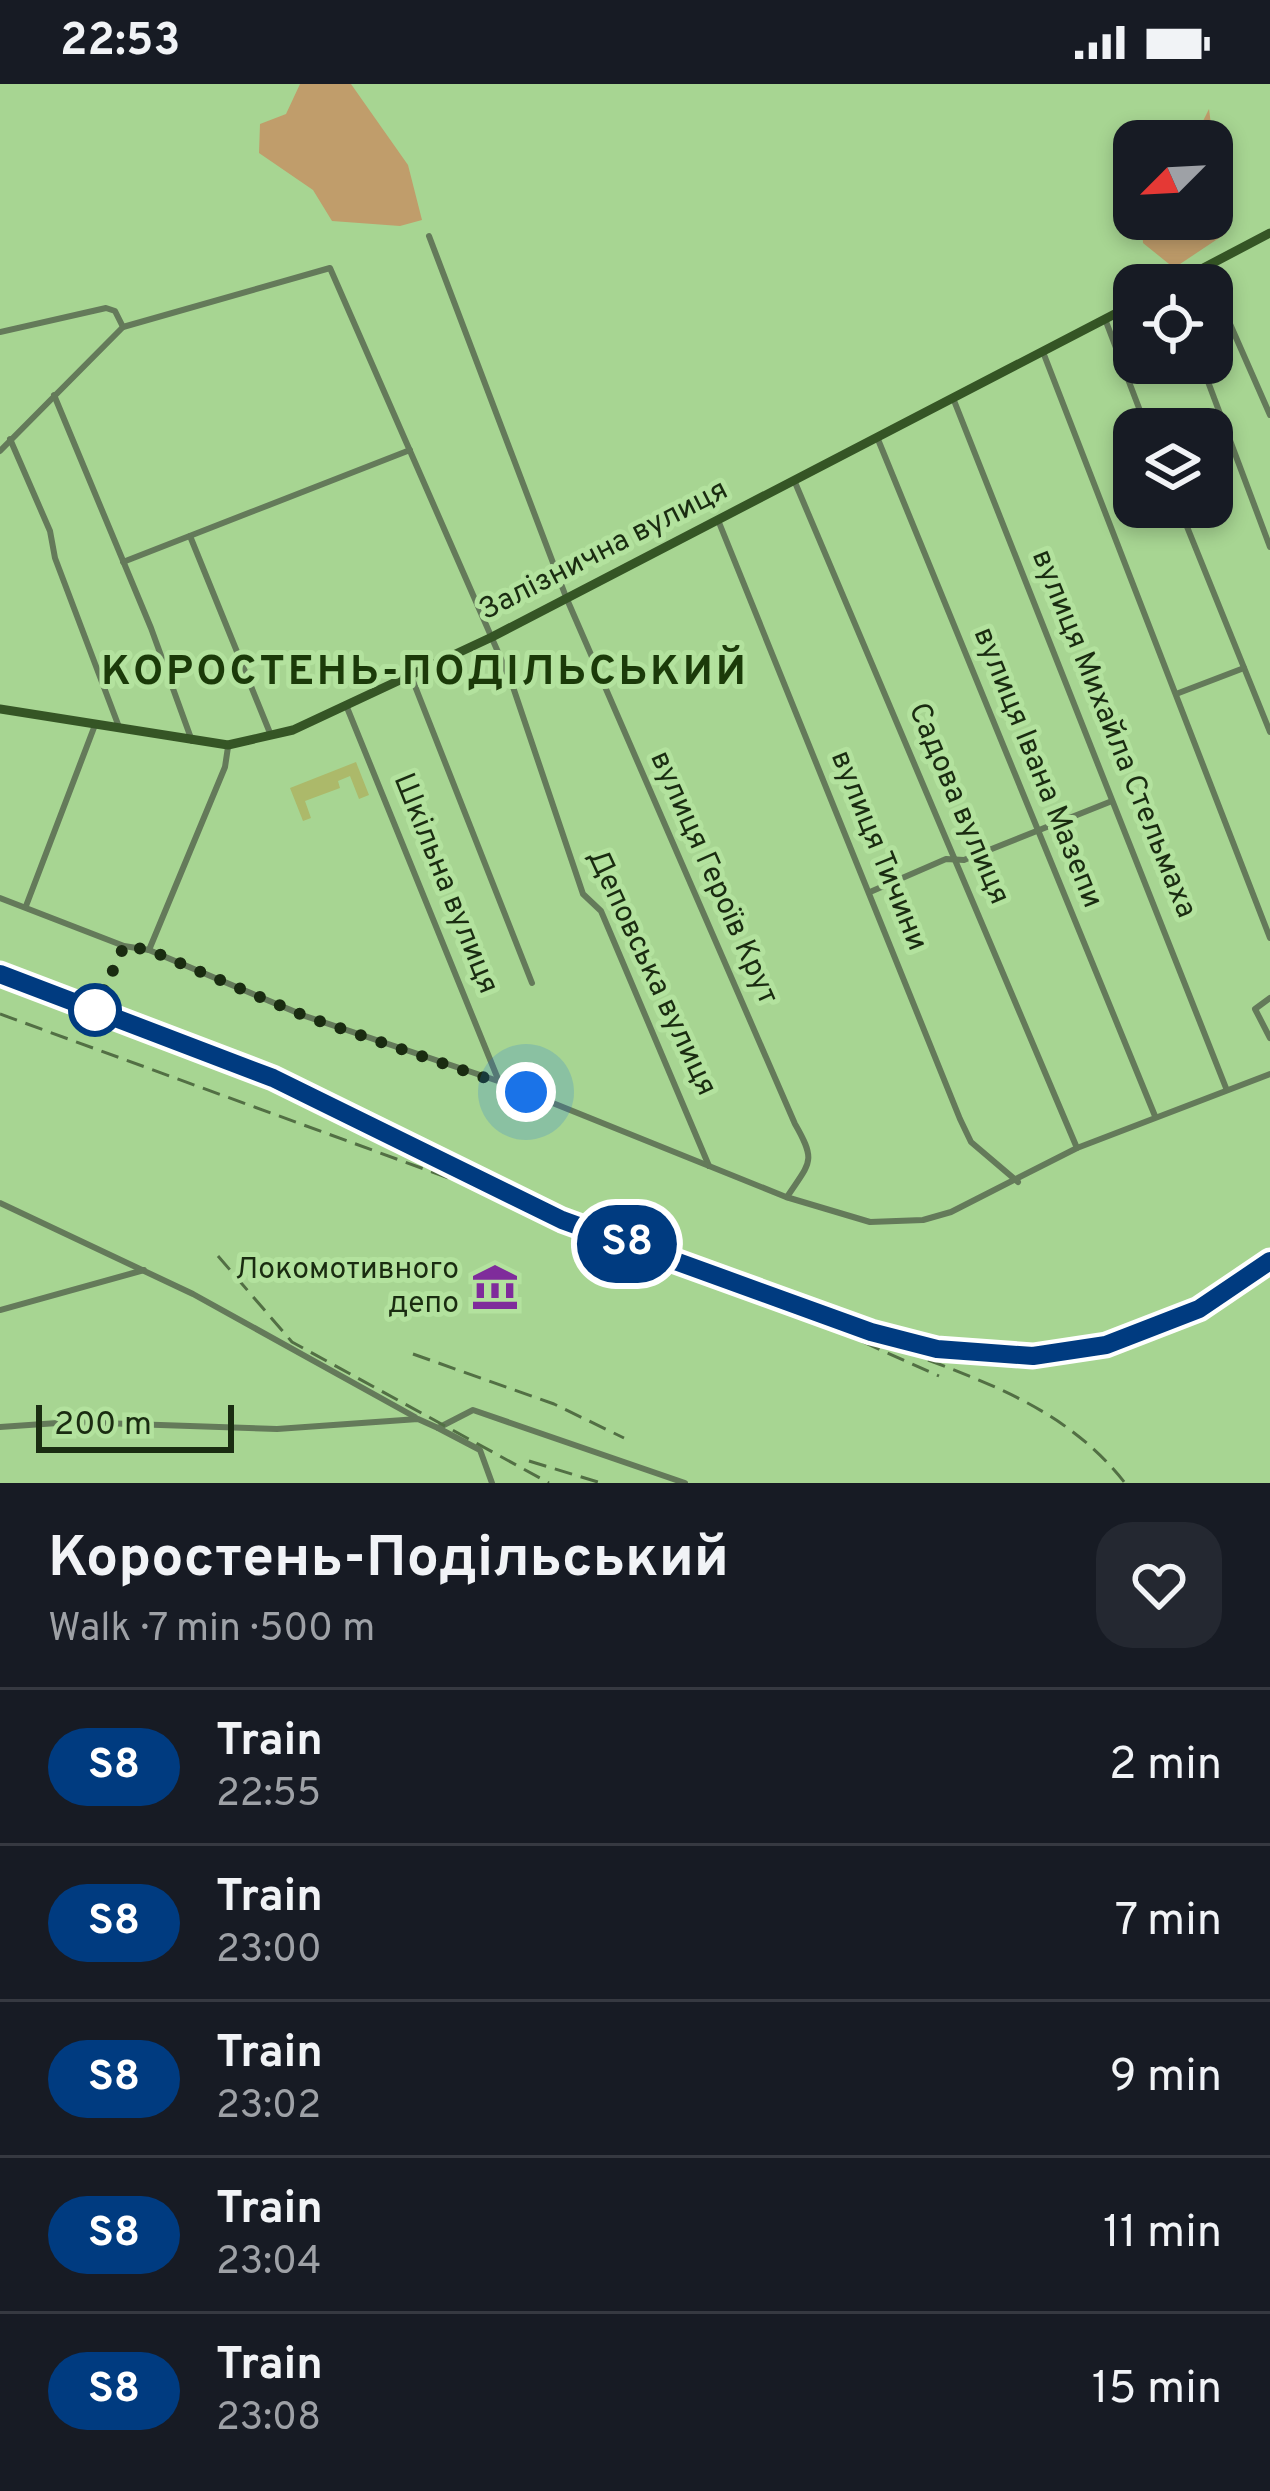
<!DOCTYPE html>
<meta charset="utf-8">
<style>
:root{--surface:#171b24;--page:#242831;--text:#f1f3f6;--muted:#9ea1a6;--line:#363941}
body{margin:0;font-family:Overpass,sans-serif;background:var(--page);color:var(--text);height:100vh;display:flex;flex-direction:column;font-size:45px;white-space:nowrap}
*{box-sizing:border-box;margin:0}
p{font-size:39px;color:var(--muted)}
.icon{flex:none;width:66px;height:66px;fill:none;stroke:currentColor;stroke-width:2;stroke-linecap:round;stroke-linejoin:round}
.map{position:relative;height:1399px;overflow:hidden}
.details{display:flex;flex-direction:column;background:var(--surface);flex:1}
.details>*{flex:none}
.badge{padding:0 24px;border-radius:39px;font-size:42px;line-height:78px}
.needle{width:78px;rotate:246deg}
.controls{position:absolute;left:1113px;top:36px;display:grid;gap:24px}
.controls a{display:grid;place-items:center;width:120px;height:120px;border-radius:24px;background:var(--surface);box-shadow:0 6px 18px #0003;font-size:60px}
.scale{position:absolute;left:36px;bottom:30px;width:198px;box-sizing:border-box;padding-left:12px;border:6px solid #1a2c11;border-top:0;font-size:33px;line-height:42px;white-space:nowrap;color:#1a2c11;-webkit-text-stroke:9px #b3e29e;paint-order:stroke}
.you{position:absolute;width:60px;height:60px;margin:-30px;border:9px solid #fff;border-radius:50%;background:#1a73e8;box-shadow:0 0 0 18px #1a73e833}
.map>.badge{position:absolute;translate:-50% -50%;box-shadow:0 0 0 6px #fff}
.round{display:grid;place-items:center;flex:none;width:126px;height:126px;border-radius:36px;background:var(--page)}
.headline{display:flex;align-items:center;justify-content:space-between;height:204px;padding:0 48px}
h1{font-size:57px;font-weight:700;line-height:90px}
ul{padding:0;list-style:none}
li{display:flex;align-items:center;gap:36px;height:156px;padding:0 48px;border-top:3px solid var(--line)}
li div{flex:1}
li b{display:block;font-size:45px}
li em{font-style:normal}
li .badge{min-width:132px;font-weight:700;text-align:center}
.status{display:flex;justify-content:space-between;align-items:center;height:84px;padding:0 60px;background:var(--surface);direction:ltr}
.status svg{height:33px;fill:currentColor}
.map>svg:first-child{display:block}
.green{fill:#c09d6b}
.building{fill:#acb96a}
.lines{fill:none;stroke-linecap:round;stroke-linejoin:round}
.street{stroke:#647a5a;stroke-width:6}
.secondary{stroke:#355525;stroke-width:9}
.rail{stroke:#526f44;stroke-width:3;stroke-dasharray:18 9;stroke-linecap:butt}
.line-casing{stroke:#fff;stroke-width:27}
.line{stroke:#003b80;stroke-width:18}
.walk{stroke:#1a2c11;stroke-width:12;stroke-dasharray:0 21.6}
.stop-dot{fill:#fff;stroke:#003b80;stroke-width:6}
.labels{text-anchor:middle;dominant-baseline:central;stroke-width:10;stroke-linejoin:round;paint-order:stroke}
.street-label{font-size:30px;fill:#1a2c11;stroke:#b3e29e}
.poi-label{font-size:30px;fill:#1a2c11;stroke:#b3e29e;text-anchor:end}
.district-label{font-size:42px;font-weight:bold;letter-spacing:3px;fill:#1b3a09;stroke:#b3e29e}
</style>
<div class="status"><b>22:53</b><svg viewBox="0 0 49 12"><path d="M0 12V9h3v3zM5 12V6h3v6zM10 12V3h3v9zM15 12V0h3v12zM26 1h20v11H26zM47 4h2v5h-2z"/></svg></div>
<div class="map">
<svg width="1270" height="1399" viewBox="0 0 1270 1399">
<rect width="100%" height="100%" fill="#a7d592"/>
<!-- green -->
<g class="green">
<path d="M300 0H351L408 81 422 136 400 142 332 137 313 106 259 69 260 40 286 30Z"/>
<path d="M1209 25 1225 150 1174 184 1143 159 1142 143 1148 135H1212V57H1193Z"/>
</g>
<!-- building -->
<path class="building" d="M356 678 369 711 359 715 350 692 338 697 340 704 305 717 311 734 303 737 290 704Z"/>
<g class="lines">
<!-- street -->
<g class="street">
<path d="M429 152 566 513 795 1040C817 1078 810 1078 787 1113"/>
<path d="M1205 183 1270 331"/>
<path d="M1105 235 1147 345"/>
<path d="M0 248 106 224 115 227 123 243"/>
<path d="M1043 268 1270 854"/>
<path d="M1201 279 1270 463"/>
<path d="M54 311 151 544 192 657"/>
<path d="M953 314 1226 1004"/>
<path d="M877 353 1155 1032"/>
<path d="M10 355 50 447 55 474 119 643"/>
<path d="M0 367 123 243 330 184 512 600 583 810 601 827 709 1082"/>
<path d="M794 396 1077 1064"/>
<path d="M1179 423 1270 648"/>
<path d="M718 436 960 1035 971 1058 1018 1098"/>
<path d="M190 452 270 649"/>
<path d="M123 478 410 366"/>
<path d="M411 592 532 899"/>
<path d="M1176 610 1244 584"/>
<path d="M346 621 498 995"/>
<path d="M870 808 946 775 964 776 1112 717"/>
<path d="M0 814 124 862 149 866 305 932 498 997 786 1113 870 1138 923 1136 951 1128 1077 1064 1270 990"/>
<path d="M26 822 95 641"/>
<path d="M149 866 225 683 228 663"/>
<path d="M1270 914 1255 925 1270 954"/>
<path d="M0 1119 193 1210 415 1333"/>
<path d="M0 1226 144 1186"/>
<path d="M0 1343 72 1338 277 1345 418 1335 438 1344 473 1326 685 1399"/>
<path d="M438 1344 480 1366 492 1399"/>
</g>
<!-- secondary -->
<g class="secondary">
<path d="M1171 201 1270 149"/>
<path d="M0 625 228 661 293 646 492 553 1134 220"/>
</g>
<!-- rail -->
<g class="rail">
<path d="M0 890 243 981 450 1079"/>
<path d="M0 930 870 1248C1013 1292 1152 1271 1270 1177"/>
<path d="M218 1172 292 1258 549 1399"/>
<path d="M863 1258 939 1292"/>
<path d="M413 1270 554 1320 624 1354"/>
<path d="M928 1276C1005 1305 1073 1333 1125 1399"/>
<path d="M529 1377 601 1399"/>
</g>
</g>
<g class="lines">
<defs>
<path id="line" d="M0 890 273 994 562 1136 871 1248 937 1265 1033 1272 1106 1261 1199 1225 1270 1177"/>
</defs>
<!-- line casing -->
<use href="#line" class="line-casing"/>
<!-- line -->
<use href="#line" class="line"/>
<!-- walk -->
<path class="walk" d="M95 926 124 862 149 866 305 932 526 1008"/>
</g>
<!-- icons -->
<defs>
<symbol id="museum-bare" viewBox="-9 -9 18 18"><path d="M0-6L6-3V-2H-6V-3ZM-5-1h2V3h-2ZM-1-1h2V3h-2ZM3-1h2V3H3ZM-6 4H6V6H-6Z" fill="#7f2c9b" stroke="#b3e29e" stroke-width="2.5" paint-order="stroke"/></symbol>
</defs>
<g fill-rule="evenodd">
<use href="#museum-bare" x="462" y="1170" width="66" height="66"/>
</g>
<!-- markers -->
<circle class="stop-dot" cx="95" cy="926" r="24"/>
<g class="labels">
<!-- street labels -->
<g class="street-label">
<text transform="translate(604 467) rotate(-27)">Залізнична вулиця</text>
<text transform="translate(1113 650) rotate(68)">вулиця Михайла Стельмаха</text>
<text transform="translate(1037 684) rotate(68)">вулиця Івана Мазепи</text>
<text transform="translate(958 720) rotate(67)">Садова вулиця</text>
<text transform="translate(878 767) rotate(68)">вулиця Тичини</text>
<text transform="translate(713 794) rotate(66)">вулиця Героїв Крут</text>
<text transform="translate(445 800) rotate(68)">Шкільна вулиця</text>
<text transform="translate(651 889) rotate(65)">Деповська вулиця</text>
</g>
<!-- poi labels -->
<g class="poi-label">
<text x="459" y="1186">Локомотивного<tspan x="459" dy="34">депо</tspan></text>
</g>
<!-- district labels -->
<g class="district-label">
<text x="425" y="589">КОРОСТЕНЬ-ПОДІЛЬСЬКИЙ</text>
</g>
</g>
</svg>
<div class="controls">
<a><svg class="needle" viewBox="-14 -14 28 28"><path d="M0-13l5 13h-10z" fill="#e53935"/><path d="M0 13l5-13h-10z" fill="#9ea1a6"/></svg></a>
<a><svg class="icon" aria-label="locate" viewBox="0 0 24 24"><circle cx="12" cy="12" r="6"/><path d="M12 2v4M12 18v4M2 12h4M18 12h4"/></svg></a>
<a><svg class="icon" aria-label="layers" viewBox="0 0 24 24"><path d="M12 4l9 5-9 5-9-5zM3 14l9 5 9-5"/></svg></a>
</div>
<div class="scale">200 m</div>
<div class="you" style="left:526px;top:1008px"></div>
<b class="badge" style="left:627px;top:1160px;background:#003b80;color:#fff">S8</b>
</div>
<section class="details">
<div class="headline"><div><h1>Коростень-Подільський</h1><p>Walk · 7 min · 500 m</p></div><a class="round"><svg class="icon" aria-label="heart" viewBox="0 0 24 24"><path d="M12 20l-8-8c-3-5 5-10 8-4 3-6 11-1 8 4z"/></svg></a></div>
<ul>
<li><span class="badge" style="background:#003b80;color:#fff">S8</span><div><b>Train</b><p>22:55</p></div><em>2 min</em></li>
<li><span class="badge" style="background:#003b80;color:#fff">S8</span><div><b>Train</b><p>23:00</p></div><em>7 min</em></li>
<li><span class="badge" style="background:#003b80;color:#fff">S8</span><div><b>Train</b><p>23:02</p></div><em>9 min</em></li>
<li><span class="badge" style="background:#003b80;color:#fff">S8</span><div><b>Train</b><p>23:04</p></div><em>11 min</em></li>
<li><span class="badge" style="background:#003b80;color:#fff">S8</span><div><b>Train</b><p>23:08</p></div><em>15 min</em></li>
</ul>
</section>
